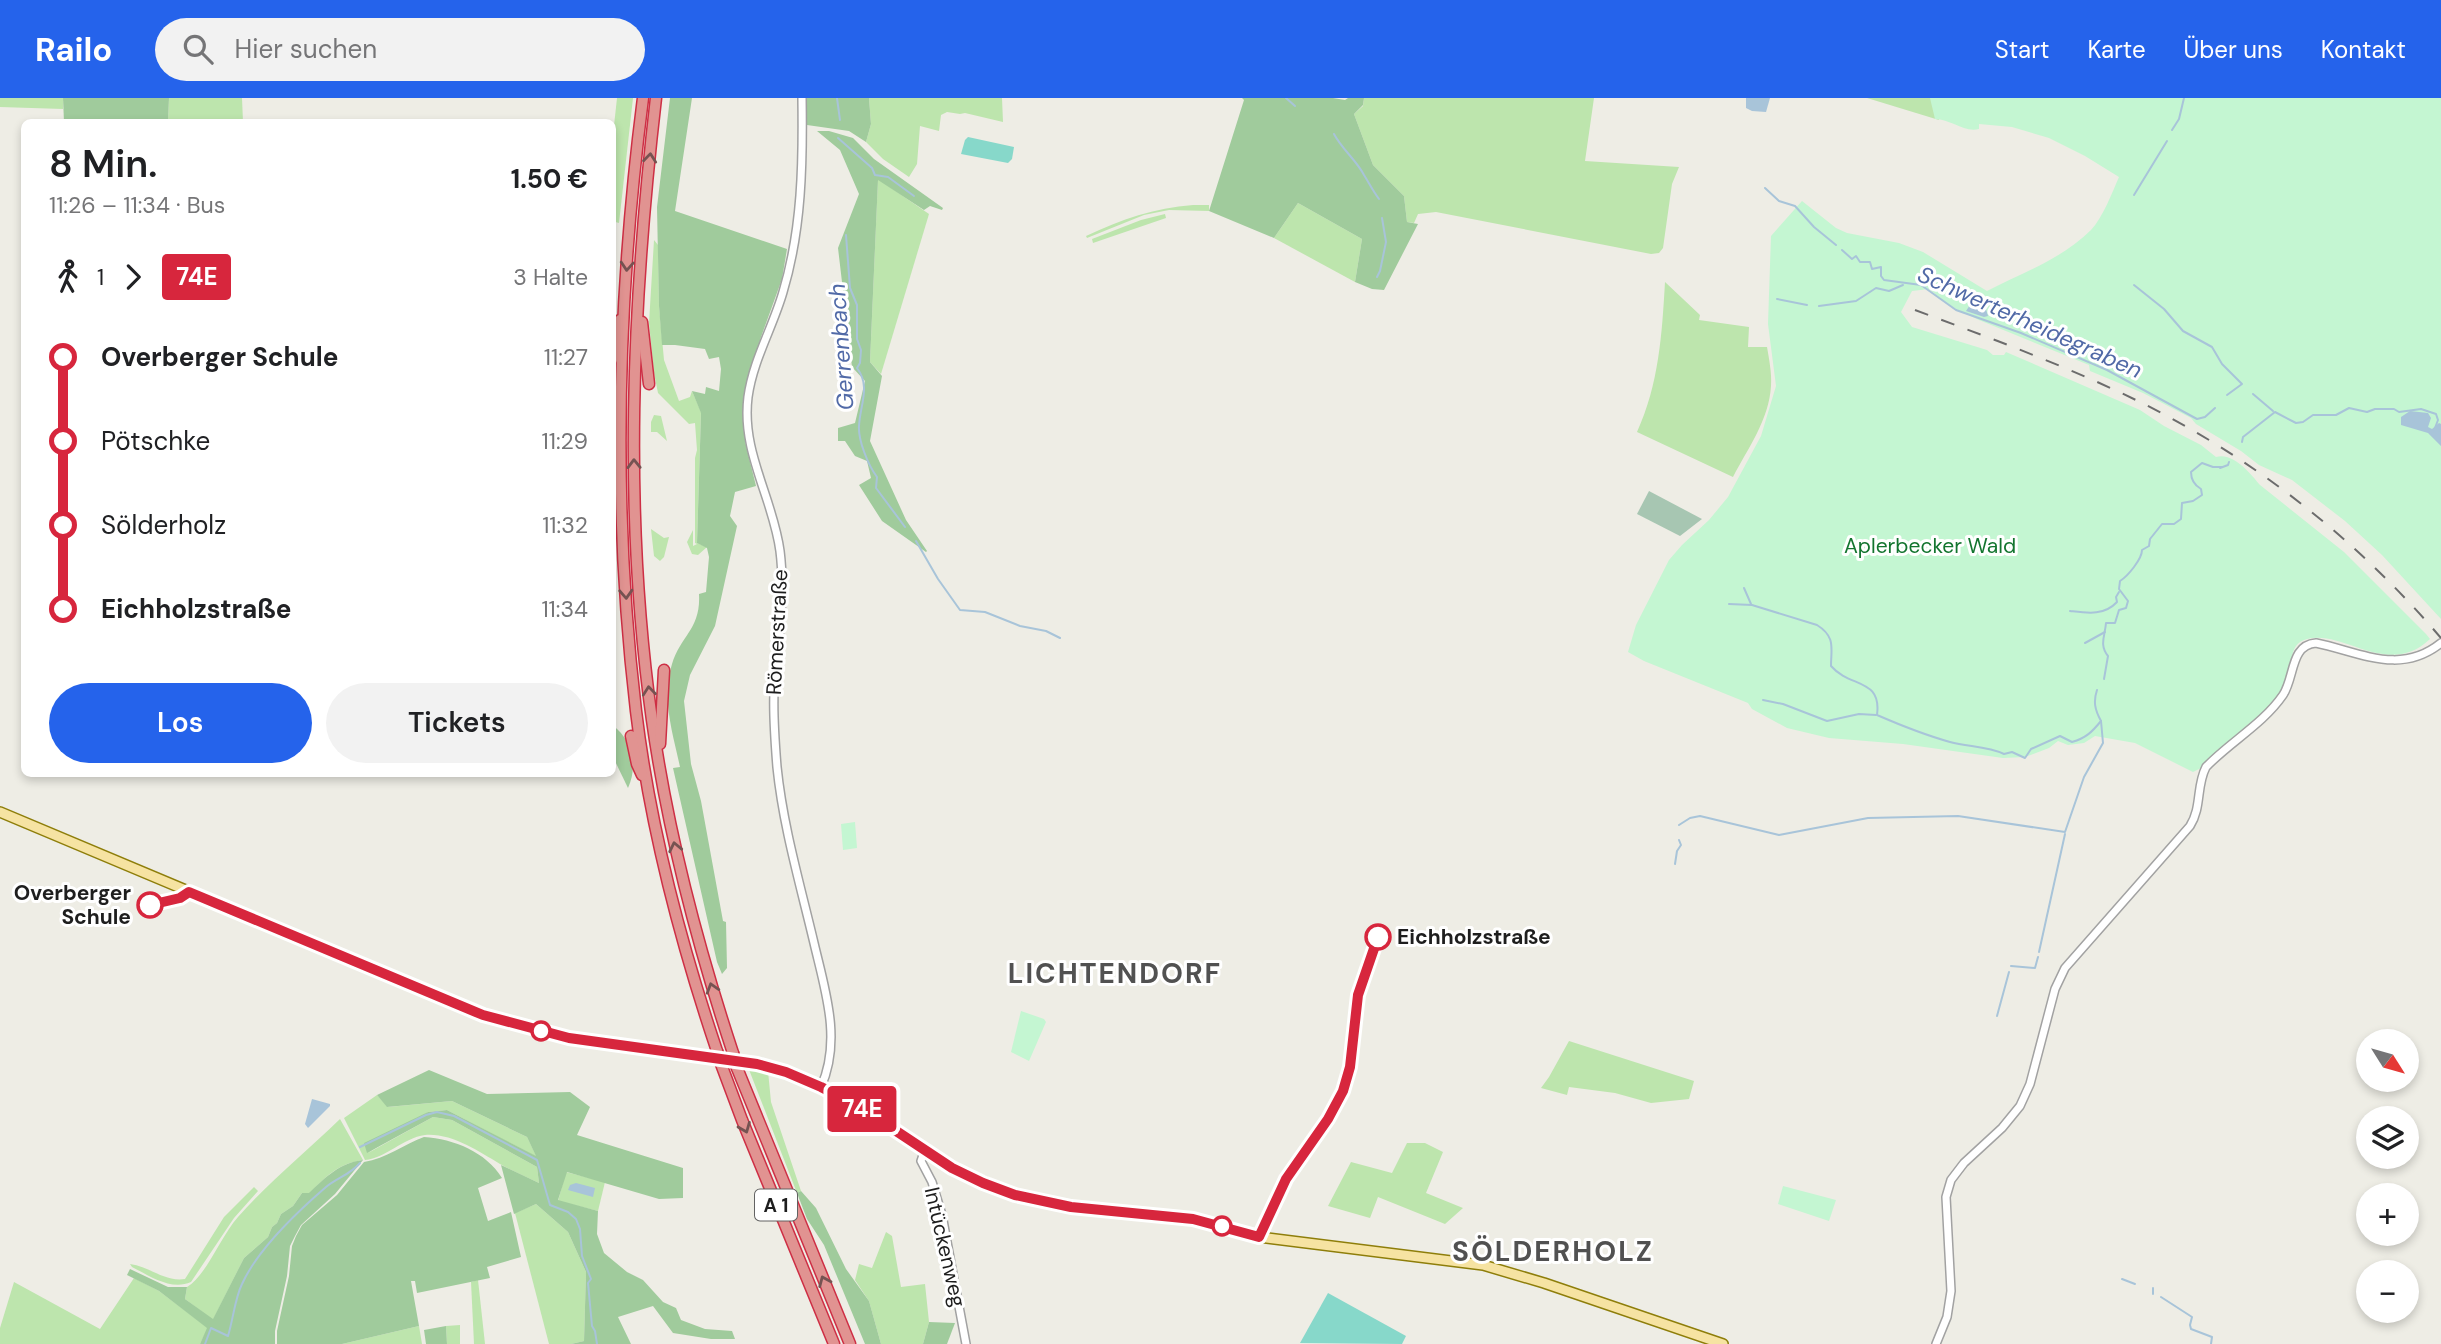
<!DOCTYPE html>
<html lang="de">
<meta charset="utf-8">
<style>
:root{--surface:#fff;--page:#f2f2f2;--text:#202124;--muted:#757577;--accent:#2563eb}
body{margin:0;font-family:"DM Sans",sans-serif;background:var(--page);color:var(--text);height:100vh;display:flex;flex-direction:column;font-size:26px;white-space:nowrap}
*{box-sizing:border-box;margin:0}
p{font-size:23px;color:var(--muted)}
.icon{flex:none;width:38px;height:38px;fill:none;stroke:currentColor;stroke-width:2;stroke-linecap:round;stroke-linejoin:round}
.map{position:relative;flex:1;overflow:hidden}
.drawer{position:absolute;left:21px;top:21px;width:595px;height:658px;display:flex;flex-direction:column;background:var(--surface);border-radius:10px;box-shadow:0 4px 10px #0003}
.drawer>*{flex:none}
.badge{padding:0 14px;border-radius:5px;font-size:24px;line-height:46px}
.needle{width:46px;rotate:127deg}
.fabs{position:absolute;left:2356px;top:931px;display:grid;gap:14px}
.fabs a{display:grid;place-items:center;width:63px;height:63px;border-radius:50%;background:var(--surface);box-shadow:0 4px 10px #0003;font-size:35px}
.map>.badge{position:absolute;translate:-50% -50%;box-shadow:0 0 0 4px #fff}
.legs{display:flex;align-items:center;gap:10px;height:77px;padding:0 28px;font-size:23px}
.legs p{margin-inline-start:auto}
.head{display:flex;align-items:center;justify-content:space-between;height:119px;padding:0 28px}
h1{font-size:38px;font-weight:600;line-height:52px}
.cta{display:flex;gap:14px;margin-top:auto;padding:14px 28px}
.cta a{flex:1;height:80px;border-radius:42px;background:var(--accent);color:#fff;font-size:28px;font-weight:600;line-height:80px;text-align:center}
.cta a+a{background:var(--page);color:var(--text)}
ul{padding:0 28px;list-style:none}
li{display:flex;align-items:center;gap:24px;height:84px;font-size:26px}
li i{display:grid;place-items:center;width:10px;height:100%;margin:0 9px;background:currentColor}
li i::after{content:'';width:18px;height:18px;margin:-9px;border:5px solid;border-radius:50%;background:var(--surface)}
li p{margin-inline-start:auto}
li:first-child i{background:linear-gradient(#0000 50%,currentColor 0)}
li:last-child i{background:linear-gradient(currentColor 50%,#0000 0)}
header{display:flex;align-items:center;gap:42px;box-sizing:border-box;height:98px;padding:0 35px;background:var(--accent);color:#fff}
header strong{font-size:33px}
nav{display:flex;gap:38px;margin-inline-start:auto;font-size:24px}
.search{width:490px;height:63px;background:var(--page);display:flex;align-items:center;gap:18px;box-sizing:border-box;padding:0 24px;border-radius:38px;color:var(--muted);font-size:26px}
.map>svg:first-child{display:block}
.grass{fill:#bde5ad}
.forest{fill:#a0cb9c}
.cemetery{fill:#a7c6b2}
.park{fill:#c4f6d2}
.pitch{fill:#87d8ca}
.water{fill:#a8c4d9}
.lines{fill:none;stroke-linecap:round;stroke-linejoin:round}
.stream{stroke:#a8c4d9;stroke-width:2}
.minor-casing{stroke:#a2a2a2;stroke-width:10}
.major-casing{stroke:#8e7e0a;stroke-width:12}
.highway-casing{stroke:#ce2f45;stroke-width:13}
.minor{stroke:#fff;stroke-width:7}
.major{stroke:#f6e3a2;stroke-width:9}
.highway{stroke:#e19391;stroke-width:10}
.rail{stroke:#6c6c6c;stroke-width:2;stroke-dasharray:14 14;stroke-linecap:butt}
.highway-bridge-casing{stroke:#ce2f45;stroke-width:13;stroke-linecap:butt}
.highway-bridge{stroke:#e19391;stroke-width:10}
.oneway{stroke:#765352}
.line-1-casing{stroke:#fff;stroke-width:16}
.line-1{stroke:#d7263d;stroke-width:10}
.stop-1-dot{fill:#fff;stroke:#d7263d;stroke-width:3.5}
.labels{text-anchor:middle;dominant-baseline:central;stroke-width:6;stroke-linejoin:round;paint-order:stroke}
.shield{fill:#fff;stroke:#626262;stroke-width:2}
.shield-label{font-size:19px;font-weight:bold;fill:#1e1e1e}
.park-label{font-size:21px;fill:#13752f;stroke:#fff}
.street-label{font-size:21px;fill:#1e1e1e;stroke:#fff}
.stop-label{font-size:21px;font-weight:bold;fill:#1e1e1e;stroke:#fff;text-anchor:end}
.water-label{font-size:23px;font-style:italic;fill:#516aa7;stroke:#fff}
.district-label{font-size:28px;font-weight:bold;letter-spacing:2px;fill:#515151;stroke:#fff}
</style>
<header>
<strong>Railo</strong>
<div class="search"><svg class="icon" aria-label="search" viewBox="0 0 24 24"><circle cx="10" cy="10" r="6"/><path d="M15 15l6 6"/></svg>Hier suchen</div>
<nav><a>Start</a><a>Karte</a><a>Über uns</a><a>Kontakt</a></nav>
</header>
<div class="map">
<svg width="2441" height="1246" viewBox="0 0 2441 1246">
<rect width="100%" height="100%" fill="#eeede5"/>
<!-- grass -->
<g class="grass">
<path d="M0 0H63V11L0 9Z"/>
<path d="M169 0H242L243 24H168Z"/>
<path d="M617 0H633L619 125 612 123V46Z"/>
<path d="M869 0H1002L1003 24 965 15 960 16 947 14 941 17 939 33 920 28 917 66 909 79 883 61 866 44 871 26Z"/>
<path d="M1364 0H1594L1585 63 1679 69 1672 86 1663 150 1659 155 1651 156 1436 114 1418 116 1414 125 1407 124 1404 98 1373 67 1354 16 1363 8Z"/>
<path d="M1867 0H1932L1939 22Z"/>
<path d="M878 81 929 116 881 276 870 264Z"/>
<path d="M1298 105 1362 141 1355 184 1274 140Z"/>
<path d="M1193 107H1209V113L1169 112 1144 117 1087 140 1086 138C1122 121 1154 110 1193 107Z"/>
<path d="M1165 116 1166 120 1093 145 1092 141 1141 122Z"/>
<path d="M654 142 658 147 659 208 664 262 679 303 690 299 692 293 701 314 697 445 707 449 698 457 692 456 687 444 693 432V448L697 446 695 445V360L697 352 695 325 689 326 658 295 654 275 649 225Z"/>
<path d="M1665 184 1700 217 1699 222 1749 229 1748 249H1767C1769 261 1772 275 1771 288 1769 322 1748 350 1733 379L1637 334C1659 286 1662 236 1665 184Z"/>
<path d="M654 317 661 318 667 343 657 334H651V324Z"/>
<path d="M651 431 664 440 669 439 664 459 660 463 654 458Z"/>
<path d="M1569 943 1694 983 1689 1001 1651 1005 1615 995 1569 989 1567 997 1541 990 1549 979Z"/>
<path d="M748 969 768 973 771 1004 801 1093 797 1095Z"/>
<path d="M377 997 388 1009 452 1003 527 1039 537 1059 447 1012 428 1014 368 1055 433 1019 452 1022 537 1069 539 1085C526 1079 513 1073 500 1066 478 1053 452 1035 425 1037 403 1040 386 1060 365 1062L344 1020Z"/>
<path d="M340 1021 363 1062C339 1065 325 1079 309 1096L302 1095 293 1108 281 1116 277 1125 272 1129 268 1139 244 1160 213 1222 185 1201 187 1189C206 1178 221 1138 238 1119 269 1084 306 1054 340 1021Z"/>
<path d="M1407 1045H1425L1443 1054 1426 1095 1463 1110 1445 1126 1378 1099 1370 1120 1328 1108 1351 1064 1392 1075Z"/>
<path d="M566 1074 605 1084 598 1113 558 1103Z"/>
<path d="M254 1089 258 1093 234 1120 191 1184C171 1193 150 1178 132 1169L130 1166C151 1169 164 1184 185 1181L224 1119Z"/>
<path d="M536 1106 568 1134 586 1174 584 1243 571 1246H549L515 1115Z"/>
<path d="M886 1134 892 1138 901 1189 925 1186 929 1224 923 1246H881L869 1203 855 1182 859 1166 872 1170Z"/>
<path d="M134 1180 159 1193 208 1230 200 1246H0V1230L14 1184 100 1231Z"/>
<path d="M478 1182 485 1246H474L471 1184Z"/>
<path d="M460 1227V1246H447L446 1228Z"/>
<path d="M419 1228 422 1246H342Z"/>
</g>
<!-- forest -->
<g class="forest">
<path d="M63 0H169L168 24H64Z"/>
<path d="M670 0H692L675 113 787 151 782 181 761 239 745 294V343L756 388 735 394 730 418 737 428 715 528 690 577 684 603 691 666 701 703 723 823 726 824 727 870 722 876 717 864 673 670 680 669C673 636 661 600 672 566 681 537 701 531 699 496L706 494 709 459 707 450 697 445 701 315 692 293 705 296 706 289 719 293 721 271 719 259 709 261 705 251 675 247H662L659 208 657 109Z"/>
<path d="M806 0H869L871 26 866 44 849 33 807 27Z"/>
<path d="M1242 0H1333L1345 2 1348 0H1364L1363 7 1354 16 1373 67 1404 98 1407 124 1418 126 1384 192 1372 191 1355 184 1362 141 1298 105 1274 140 1209 113 1244 2Z"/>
<path d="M817 33H829L853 40 874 61 943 110 942 112 930 108 924 112 878 82 870 264 882 278 870 343 906 422 927 453 926 454 882 423 859 387 871 380 867 363 855 358 845 343H838V330L855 325 865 283 852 269 838 150 859 96 840 52Z"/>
<path d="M612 627C633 642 638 668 628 690L613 659Z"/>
<path d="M429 972 487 996 570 994 590 1009 577 1037 683 1070V1100L659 1101 567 1074 558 1102 598 1113 597 1136 604 1155 627 1174 643 1182 663 1204 676 1210 681 1222 705 1231 732 1233 735 1241H711L673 1235 653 1208 618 1219 631 1246H571L584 1243 586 1174 568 1134 536 1106 514 1116 501 1067 539 1085 537 1069 452 1022 433 1019 367 1055 364 1045 428 1014 447 1012 536 1058 527 1039 452 1003 387 1009 377 997Z"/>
<path d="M424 1039C454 1041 486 1054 502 1080L478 1090 488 1123 511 1114 521 1159 487 1169 490 1180 417 1195 415 1183H411L419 1228 342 1246H277V1233L289 1178 292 1148 296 1138 302 1127 337 1097 364 1064C386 1061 404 1046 424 1039Z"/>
<path d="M363 1062 335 1096 301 1127 295 1138 290 1148 287 1178 275 1233V1246H200L207 1230 159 1193 127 1177 130 1171 168 1189H187L185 1201 213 1221 244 1160 268 1139 272 1129 277 1125 281 1116 293 1108 302 1095H309C326 1079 339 1065 363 1062Z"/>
<path d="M801 1093 816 1110 846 1171 869 1203 881 1246H865L824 1147 807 1121 797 1095Z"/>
<path d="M929 1224 955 1225 947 1246H923Z"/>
<path d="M446 1228 447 1246H426L424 1232Z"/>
</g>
<!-- cemetery -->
<path class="cemetery" d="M1649 393 1702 421 1680 438 1637 416Z"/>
<!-- park -->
<g class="park">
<path d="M1930 0H2441V521L2382 457 2345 423 2292 382 2259 367 2241 353 2196 326 2191 320 2143 295 2090 273 2089 267 1979 222 1950 208 1929 191 1912 193 1901 214 1912 229 1987 252 1993 257H2004L2006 254 2140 312 2164 328 2201 347 2216 359C2233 354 2250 375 2260 387L2344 454 2426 536 2430 541C2388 581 2344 531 2307 541 2286 546 2294 571 2287 586 2277 611 2224 650 2203 669L2193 674 2135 645 2095 638 2084 645 2068 647 2058 643 2049 650 2025 659 2003 660 1903 646 1829 640 1787 630 1752 611 1748 605 1644 563 1628 554 1636 527 1669 462 1682 447 1709 422 1728 399 1761 338 1776 288 1768 226 1771 138 1802 103 1836 130 1847 135 1899 145 1923 154 1987 193C2022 175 2062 161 2091 132 2103 119 2112 95 2119 79L2085 58 2049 40 2012 29 1979 26V31C1964 35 1951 21 1935 21Z"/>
<path d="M855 724 857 750 843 752 841 726Z"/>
<path d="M1021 913 1044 921 1046 924 1029 963 1011 954Z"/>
<path d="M1783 1088 1836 1102 1829 1123 1778 1106Z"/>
</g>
<!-- pitch -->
<g class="pitch">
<path d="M968 39 1014 49 1012 61 1008 65 961 56 965 42Z"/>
<path d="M1328 1195 1406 1238 1402 1246 1300 1245Z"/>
</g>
<!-- water -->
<g class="water">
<path d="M1746 0H1770L1766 14 1752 13 1746 10Z"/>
<path d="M1970 207 1985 208 1988 218 1984 219 1966 213Z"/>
<path d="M2410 313 2428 315 2431 320 2428 329 2432 331 2439 325 2441 326V348L2428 335 2401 327V319Z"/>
<path d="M312 1001 330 1006V1008L308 1030 305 1026Z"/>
<path d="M576 1085 595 1090 593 1099 568 1092 570 1087Z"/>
</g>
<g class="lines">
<!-- stream -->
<g class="stream">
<path d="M837 0 840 22"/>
<path d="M1286 0 1295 8"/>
<path d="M2172 32 2179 21 2184 0"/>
<path d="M1334 36C1341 50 1357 63 1364 77 1369 85 1373 93 1379 101"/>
<path d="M838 40 872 70 875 77 888 79 914 98"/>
<path d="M1765 90 1779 103 1795 108 1814 129 1836 147"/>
<path d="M2134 97 2167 43"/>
<path d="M846 137 850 190 857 207V241L861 252 860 265 857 270C871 288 860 307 859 328 858 342 868 367 877 379L876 390 905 429"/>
<path d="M1842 152 1852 161 1856 158 1860 164H1870L1872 171 1881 169V178L1884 182 1921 187 1956 212 2021 235 2107 272 2197 321 2205 319 2215 310"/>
<path d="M1377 179 1380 173 1386 144 1382 120"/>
<path d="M2134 187 2164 211 2183 233 2212 249 2222 266 2242 286 2227 297"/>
<path d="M1777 201 1807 207"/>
<path d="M1819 208 1856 203 1876 190 1889 193 1903 187"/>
<path d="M2253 296 2273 313"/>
<path d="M2242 344 2243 339 2275 314 2296 325 2303 324 2313 317H2336L2349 310 2367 314 2375 311H2394L2399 314 2421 311 2436 316 2438 322 2435 330"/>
<path d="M2220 370 2228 367 2229 364"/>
<path d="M916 443 938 481 960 512 985 514 1020 528 1046 533 1060 540"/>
<path d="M1744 490 1751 506"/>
<path d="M1729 506 1752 507 1817 527C1836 539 1831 550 1831 568 1850 590 1882 580 1877 617 1900 627 1925 637 1950 644 1968 649 1987 648 2004 656L2012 654 2025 660 2031 651 2060 638 2072 644C2086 640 2092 634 2101 623 2095 612 2093 604 2097 592"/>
<path d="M2070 513C2087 515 2104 518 2117 504L2116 499 2119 494"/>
<path d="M2085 545 2105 534"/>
<path d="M2104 581 2108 558C2099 547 2105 538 2106 525H2115L2119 512 2126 510 2128 503 2119 491 2120 483C2128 478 2142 461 2142 452L2149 448 2150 441 2162 426H2174L2181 421 2182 405 2193 403 2202 397 2201 391C2194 387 2191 382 2191 374L2202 365 2213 369H2222"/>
<path d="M1763 602 1783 606 1827 623 1859 616 1876 617"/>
<path d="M1679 727 1690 720 1700 718 1779 737 1868 720 1958 718 2065 734 2084 679 2103 645 2101 623"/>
<path d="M1675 766 1677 753 1681 747 1679 742"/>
<path d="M2039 854 2065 736"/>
<path d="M2011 868 2035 870 2038 859"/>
<path d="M1997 918 2009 874"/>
<path d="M360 1049 426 1017 437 1014 454 1018 537 1062 550 1107 568 1114 576 1121 580 1131 582 1158 591 1181 588 1185 592 1228 595 1233 597 1246"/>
<path d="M2122 1181 2135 1186"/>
<path d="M2153 1196V1190"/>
<path d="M2161 1199 2192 1219 2190 1227 2191 1231 2212 1239 2211 1246"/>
<path d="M205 1246 211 1230 228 1238C233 1222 235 1200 242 1186 258 1151 297 1114 326 1089 337 1080 351 1076 360 1065"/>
</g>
<defs>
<g id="minor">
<path d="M802 0C803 65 802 131 783 194 773 229 753 262 748 299 741 354 773 400 780 453 786 500 777 548 774 595 773 619 775 644 777 669 783 728 800 786 814 845 825 892 842 942 821 989"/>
<path d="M924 1054 921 1063 932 1084 942 1117 966 1246"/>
<path d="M1936 1246 1947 1219 1951 1193 1946 1099 1951 1082 1964 1065 2002 1030 2020 1008 2030 986 2055 891 2065 870 2190 728C2202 709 2196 688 2206 669 2230 644 2263 626 2283 597 2295 579 2290 547 2316 545 2360 554 2400 578 2441 545"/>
</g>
<path id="major" d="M0 714 483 917 569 940 757 966 796 978 840 998 952 1070 1015 1097 1071 1109 1193 1121 1259 1139 1483 1167 1544 1185 1723 1246"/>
<g id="highway">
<path d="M643 0C617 202 612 410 636 613 650 729 680 843 717 953"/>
<path d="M656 0C632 206 623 416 652 622 668 735 697 846 733 955"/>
<path d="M642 224 649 286"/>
<path d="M612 262 614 242 620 222"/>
<path d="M631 638 637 666 642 677"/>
<path d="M660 646 664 572"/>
<path d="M721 966 742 1022 834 1246"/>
<path d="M737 970 850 1246"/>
</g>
</defs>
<!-- minor casing -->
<use href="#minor" class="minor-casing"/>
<!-- major casing -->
<use href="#major" class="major-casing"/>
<!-- highway casing -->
<use href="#highway" class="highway-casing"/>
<!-- minor -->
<use href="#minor" class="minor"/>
<!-- major -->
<use href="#major" class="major"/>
<!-- highway -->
<use href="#highway" class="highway"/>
<!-- rail -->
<path class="rail" d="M1915 212C1993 241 2072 270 2146 307 2259 364 2359 444 2441 540"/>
<defs>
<g id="highway-bridge">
<path d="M717 953 721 966"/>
<path d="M733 955 737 970"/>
</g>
</defs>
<!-- highway-bridge casing -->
<use href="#highway-bridge" class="highway-bridge-casing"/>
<!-- highway-bridge -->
<use href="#highway-bridge" class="highway-bridge"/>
</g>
<!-- one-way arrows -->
<defs><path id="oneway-chevron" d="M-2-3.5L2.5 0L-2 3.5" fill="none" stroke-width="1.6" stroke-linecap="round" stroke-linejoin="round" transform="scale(1.75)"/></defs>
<g class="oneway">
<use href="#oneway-chevron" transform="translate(650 60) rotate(-84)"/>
<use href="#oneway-chevron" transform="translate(627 168) rotate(94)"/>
<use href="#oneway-chevron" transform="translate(634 366) rotate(-91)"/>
<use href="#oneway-chevron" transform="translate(626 496) rotate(87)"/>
<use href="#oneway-chevron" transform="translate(649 593) rotate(-96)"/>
<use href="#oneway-chevron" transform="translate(675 749) rotate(-102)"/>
<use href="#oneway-chevron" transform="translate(712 890) rotate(-107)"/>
<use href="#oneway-chevron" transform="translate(745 1030) rotate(68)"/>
<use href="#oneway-chevron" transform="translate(824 1183) rotate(-113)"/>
</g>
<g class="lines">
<defs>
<path id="line-1" d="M150 807 180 800 189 794 483 917 569 940 757 966 786 974 821 989 860 1009 952 1070 983 1085 1015 1097 1071 1109 1193 1121 1259 1139 1286 1081 1328 1021 1343 993 1350 969 1358 897 1378 839"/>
</defs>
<!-- line-1 casing -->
<use href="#line-1" class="line-1-casing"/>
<!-- line-1 -->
<use href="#line-1" class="line-1"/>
</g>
<!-- markers -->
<g class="stop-1-dot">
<circle cx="150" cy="807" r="12"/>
<circle cx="1378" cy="839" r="12"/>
<circle cx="541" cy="933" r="9"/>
<circle cx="1222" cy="1128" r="9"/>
</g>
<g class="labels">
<!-- shield labels -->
<rect class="shield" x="755" y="1091.5" width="42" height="31" rx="5"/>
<g class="shield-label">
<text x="776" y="1107">A 1</text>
</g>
<!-- park labels -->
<g class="park-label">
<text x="1930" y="448">Aplerbecker Wald</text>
</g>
<!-- street labels -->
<g class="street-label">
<text transform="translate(777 534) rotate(-87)">Römerstraße</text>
<text transform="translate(945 1149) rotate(77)">Intückenweg</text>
</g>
<!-- stop labels -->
<g class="stop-label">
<text x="131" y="795">Overberger<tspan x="131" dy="24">Schule</tspan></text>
<text x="1397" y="839" text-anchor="start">Eichholzstraße</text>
</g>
<!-- water labels -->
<g class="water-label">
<text transform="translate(2030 224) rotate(24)">Schwerterheidegraben</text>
<text transform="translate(841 249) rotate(-94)">Gerrenbach</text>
</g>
<!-- district labels -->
<g class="district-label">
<text x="1115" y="875">LICHTENDORF</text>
<text x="1553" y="1153">SÖLDERHOLZ</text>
</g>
</g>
</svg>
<div class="fabs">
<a><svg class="needle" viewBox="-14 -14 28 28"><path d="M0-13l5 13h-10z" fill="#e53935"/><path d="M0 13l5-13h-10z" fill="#757577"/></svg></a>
<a><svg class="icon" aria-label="layers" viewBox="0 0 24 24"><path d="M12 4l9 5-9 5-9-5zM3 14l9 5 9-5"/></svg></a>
<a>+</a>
<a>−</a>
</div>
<b class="badge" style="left:862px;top:1011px;background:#d7263d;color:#fff">74E</b>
<section class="drawer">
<div class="head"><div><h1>8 Min.</h1><p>11:26 – 11:34 · Bus</p></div><b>1.50 €</b></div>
<div class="legs"><svg class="icon" aria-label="walk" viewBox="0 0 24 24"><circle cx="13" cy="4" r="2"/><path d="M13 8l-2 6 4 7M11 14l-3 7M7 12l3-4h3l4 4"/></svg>1<svg class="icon" aria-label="forward" viewBox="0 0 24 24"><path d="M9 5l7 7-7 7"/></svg><b class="badge" style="background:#d7263d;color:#fff">74E</b><p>3 Halte</p></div>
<ul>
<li><i style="color:#d7263d"></i><b>Overberger Schule</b><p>11:27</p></li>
<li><i style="color:#d7263d"></i><span>Pötschke</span><p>11:29</p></li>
<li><i style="color:#d7263d"></i><span>Sölderholz</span><p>11:32</p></li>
<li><i style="color:#d7263d"></i><b>Eichholzstraße</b><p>11:34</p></li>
</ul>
<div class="cta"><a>Los</a><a>Tickets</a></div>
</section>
</div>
